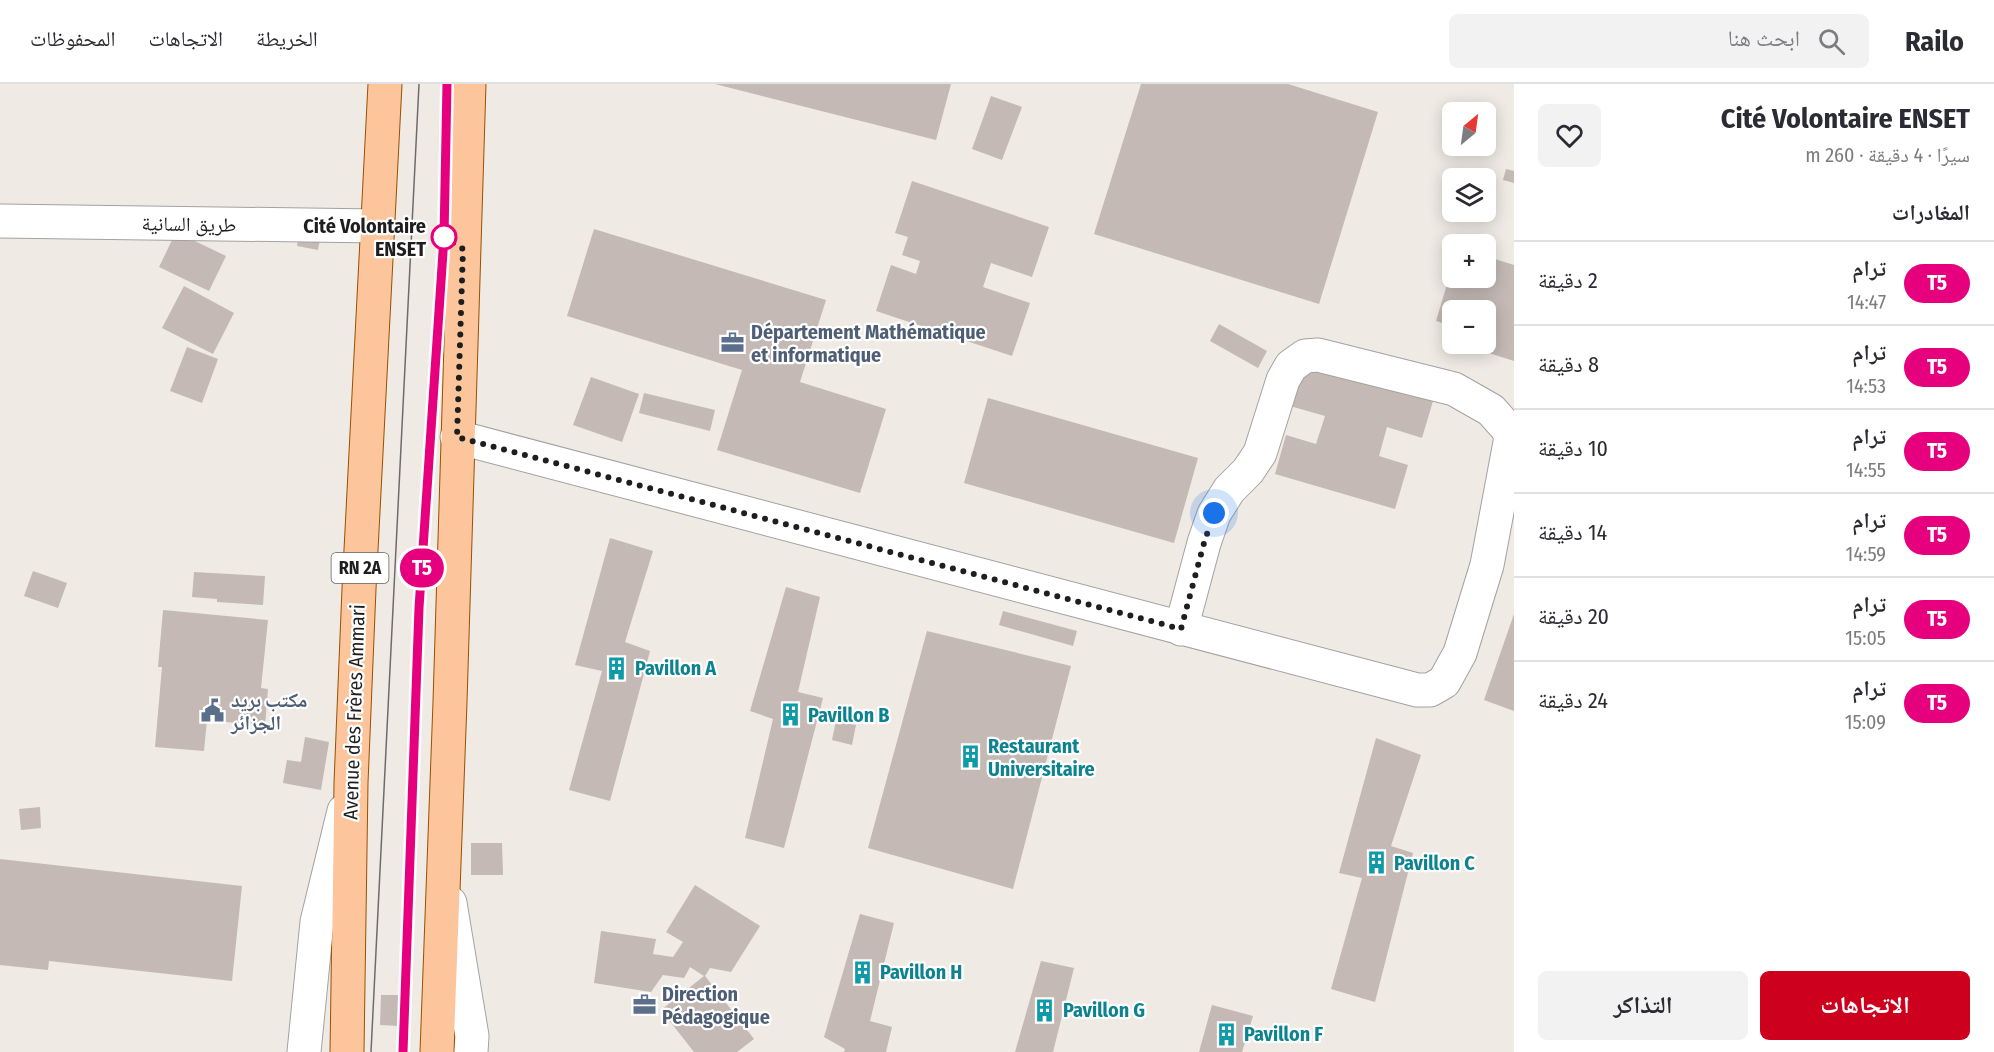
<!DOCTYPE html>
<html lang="ar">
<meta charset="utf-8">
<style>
:root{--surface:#fff;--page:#f2f2f3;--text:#2b2b33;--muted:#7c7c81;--line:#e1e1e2;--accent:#cd001e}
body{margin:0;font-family:"Fira Sans Condensed","Noto Naskh Arabic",sans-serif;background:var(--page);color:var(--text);direction:rtl;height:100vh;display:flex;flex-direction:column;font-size:22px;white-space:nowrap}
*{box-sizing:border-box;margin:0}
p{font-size:20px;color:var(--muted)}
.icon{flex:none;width:33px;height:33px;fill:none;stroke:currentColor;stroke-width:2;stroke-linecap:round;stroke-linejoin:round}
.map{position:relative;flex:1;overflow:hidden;direction:ltr}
.panel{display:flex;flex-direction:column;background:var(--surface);width:480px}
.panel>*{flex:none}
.badge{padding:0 12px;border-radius:20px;font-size:21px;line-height:39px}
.needle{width:39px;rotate:29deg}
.buttons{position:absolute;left:1442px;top:18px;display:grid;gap:12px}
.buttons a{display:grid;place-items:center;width:54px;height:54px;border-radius:9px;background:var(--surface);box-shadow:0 3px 15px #0003;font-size:30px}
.you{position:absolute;width:30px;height:30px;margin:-15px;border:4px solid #fff;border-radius:50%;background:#1a73e8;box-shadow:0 0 0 9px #1a73e833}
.map>.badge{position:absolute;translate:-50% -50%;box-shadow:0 0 0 3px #fff}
h2{padding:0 24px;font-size:22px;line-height:54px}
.round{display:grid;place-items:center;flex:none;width:63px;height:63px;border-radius:9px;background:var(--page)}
.overview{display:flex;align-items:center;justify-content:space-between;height:102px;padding:0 24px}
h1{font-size:28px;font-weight:700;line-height:45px}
.button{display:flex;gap:12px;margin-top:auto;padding:12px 24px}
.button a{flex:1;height:69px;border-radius:9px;background:var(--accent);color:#fff;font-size:24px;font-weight:700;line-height:69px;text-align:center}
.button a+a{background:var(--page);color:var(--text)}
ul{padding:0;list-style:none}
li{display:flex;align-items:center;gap:18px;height:84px;padding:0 24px;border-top:2px solid var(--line)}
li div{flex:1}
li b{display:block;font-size:22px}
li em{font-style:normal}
li .badge{min-width:66px;font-weight:700;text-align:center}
header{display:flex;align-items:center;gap:36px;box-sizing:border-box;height:84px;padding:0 30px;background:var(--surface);border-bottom:2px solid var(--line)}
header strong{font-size:28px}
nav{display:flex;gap:33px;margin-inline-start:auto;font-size:21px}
.search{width:420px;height:54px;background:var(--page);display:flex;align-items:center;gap:15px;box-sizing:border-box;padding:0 21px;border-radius:9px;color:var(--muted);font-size:22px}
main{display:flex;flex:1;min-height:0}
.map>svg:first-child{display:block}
.building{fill:#c4b9b4}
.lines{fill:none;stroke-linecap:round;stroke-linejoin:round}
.minor-casing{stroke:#a2a2a2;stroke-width:35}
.major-casing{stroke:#995000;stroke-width:35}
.minor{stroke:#fff;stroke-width:33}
.major{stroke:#fcc59c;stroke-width:33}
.tram{stroke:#6c6c6c;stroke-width:1.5}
.line-casing{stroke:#fff;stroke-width:14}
.line{stroke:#e6007e;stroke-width:9}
.walk{stroke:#1e1e1e;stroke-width:6;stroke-dasharray:0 10.8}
.stop-dot{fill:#fff;stroke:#e6007e;stroke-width:3}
.labels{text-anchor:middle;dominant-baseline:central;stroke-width:4.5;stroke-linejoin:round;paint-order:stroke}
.shield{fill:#fff;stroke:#626262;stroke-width:1.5}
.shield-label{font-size:18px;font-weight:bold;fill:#1e1e1e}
.street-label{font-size:20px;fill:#1e1e1e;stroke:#fff}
.stop-label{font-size:20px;font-weight:bold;fill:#1e1e1e;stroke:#fff;text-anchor:end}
.service-label{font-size:20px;font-weight:bold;fill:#4e5e75;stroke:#fff;text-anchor:start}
.culture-label{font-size:20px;font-weight:bold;fill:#0d838f;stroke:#fff;text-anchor:start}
</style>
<header>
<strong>Railo</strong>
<div class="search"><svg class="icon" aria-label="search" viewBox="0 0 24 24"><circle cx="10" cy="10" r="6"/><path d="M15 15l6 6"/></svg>ابحث هنا</div>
<nav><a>الخريطة</a><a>الاتجاهات</a><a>المحفوظات</a></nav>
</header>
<main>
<section class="panel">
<div class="overview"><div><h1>Cité Volontaire ENSET</h1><p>سيرًا · 4 دقيقة · 260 m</p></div><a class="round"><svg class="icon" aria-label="heart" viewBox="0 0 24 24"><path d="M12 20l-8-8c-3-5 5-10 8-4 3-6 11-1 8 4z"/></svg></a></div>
<h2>المغادرات</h2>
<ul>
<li><span class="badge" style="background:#e6007e;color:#fff">T5</span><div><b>ترام</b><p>14:47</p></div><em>2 دقيقة</em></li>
<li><span class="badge" style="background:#e6007e;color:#fff">T5</span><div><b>ترام</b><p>14:53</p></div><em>8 دقيقة</em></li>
<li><span class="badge" style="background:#e6007e;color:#fff">T5</span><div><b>ترام</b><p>14:55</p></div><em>10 دقيقة</em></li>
<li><span class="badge" style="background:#e6007e;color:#fff">T5</span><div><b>ترام</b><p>14:59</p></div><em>14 دقيقة</em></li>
<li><span class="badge" style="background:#e6007e;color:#fff">T5</span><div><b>ترام</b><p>15:05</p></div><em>20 دقيقة</em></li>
<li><span class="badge" style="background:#e6007e;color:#fff">T5</span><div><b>ترام</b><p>15:09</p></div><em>24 دقيقة</em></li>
</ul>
<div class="button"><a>الاتجاهات</a><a>التذاكر</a></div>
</section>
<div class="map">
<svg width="1514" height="968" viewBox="0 0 1514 968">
<rect width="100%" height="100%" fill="#efeae4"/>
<!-- building -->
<g class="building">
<path d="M715 0H951L936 56Z"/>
<path d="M1141 0H1288L1378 28 1319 220 1094 150Z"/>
<path d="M991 12 1022 23 1002 76 972 65Z"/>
<path d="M1506 85 1514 87V99L1503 96Z"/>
<path d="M912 97 1049 143 1032 193 991 179 983 203 1030 219 1012 272 876 227 891 181 916 190 920 177 902 171 908 153 895 149Z"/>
<path d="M302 131 324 135 318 166 297 162Z"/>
<path d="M594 145 826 216 800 298 886 325 860 409 717 366 742 286 567 232Z"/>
<path d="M176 148 226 172 209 207 159 183Z"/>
<path d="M1485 172 1514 181V277L1473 264 1474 260H1485V226H1452V242L1436 237 1451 187 1452 194H1485Z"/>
<path d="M184 202 234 229 213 270 162 244Z"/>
<path d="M1219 240 1267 267 1258 284 1210 257Z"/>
<path d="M187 263 218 275 202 319 170 307Z"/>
<path d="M1306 268 1436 307 1422 354 1387 343 1379 372 1408 381 1395 425 1275 390 1286 351 1316 360 1325 332 1290 322Z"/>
<path d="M591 293 639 310 622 358 573 341Z"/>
<path d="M644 309 715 326 710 347 639 329Z"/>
<path d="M988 314 1198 374 1174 459 964 399Z"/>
<path d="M610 454 653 467 625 558 650 567 610 717 569 706 602 587 575 581Z"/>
<path d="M33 487 67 499 58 524 24 512Z"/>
<path d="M194 488 265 492 263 521 217 518V515L192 513Z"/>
<path d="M786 503 820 513 798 608 823 614 784 764 745 754 773 635 750 627Z"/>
<path d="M163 526 268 536 261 604 268 605 265 642 207 636 204 667 155 663 162 583H158Z"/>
<path d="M1003 527 1077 547 1073 562 999 541Z"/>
<path d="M1514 530V627L1484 616Z"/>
<path d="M927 547 1071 582 1013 805 868 764Z"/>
<path d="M836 637 856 641 852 661 832 656Z"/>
<path d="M305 653 329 658 321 706 283 699 287 676 301 678Z"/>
<path d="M1376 654 1421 671 1391 762 1413 769 1375 918 1331 905 1362 794 1339 789Z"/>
<path d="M40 723 41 744 21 746 19 725Z"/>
<path d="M471 759H502L503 791H471Z"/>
<path d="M0 775 242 802 232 897 49 877 48 886 0 881Z"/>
<path d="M695 801 760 842 731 888 710 884 705 892 754 955 737 968H694L661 926 704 892 690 883 684 894 663 891 651 908 594 899 601 847 656 855 653 870 673 873 683 858 666 848Z"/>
<path d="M860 830 894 839 870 937 892 943 886 968H844L845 965 824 953Z"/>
<path d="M1041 877 1074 884 1053 968H1015Z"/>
<path d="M381 911H400L399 942 380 941Z"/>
<path d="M1212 921 1253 932 1242 968H1199Z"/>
</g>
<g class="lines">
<defs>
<g id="minor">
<path d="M0 137 378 142"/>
<path d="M457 353C777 438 1097 523 1417 606H1430L1444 598 1460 569 1487 481 1511 353 1507 344 1491 326 1454 305 1318 271 1305 272 1291 282 1283 296 1260 369 1248 387 1229 406 1214 430 1204 459 1181 545"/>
<path d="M450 819 472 952 471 968"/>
<path d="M304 968 317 838 344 727"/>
</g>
<g id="major">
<path d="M347 968 351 699 359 505 385 0"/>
<path d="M437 968 450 618 469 0"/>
</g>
</defs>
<!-- minor casing -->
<use href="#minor" class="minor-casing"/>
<!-- major casing -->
<use href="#major" class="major-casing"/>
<!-- minor -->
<use href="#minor" class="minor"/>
<!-- major -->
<use href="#major" class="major"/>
<!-- tram -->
<g class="tram">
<path d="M371 968 419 0"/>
<path d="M403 968 419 524 443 153 447 0"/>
</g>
</g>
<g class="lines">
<defs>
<path id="line" d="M403 968 419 524 444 153 447 0"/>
</defs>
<!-- line casing -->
<use href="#line" class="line-casing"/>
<!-- line -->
<use href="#line" class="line"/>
<!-- walk -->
<path class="walk" d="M444 153 463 165 457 353 1181 545 1204 459 1214 429"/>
</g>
<!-- icons -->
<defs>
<symbol id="office-bare" viewBox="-9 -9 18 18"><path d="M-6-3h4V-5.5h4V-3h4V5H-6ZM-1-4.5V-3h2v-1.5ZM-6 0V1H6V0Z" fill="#5c6f8a" stroke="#fff" stroke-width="2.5" paint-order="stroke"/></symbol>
<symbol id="building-bare" viewBox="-9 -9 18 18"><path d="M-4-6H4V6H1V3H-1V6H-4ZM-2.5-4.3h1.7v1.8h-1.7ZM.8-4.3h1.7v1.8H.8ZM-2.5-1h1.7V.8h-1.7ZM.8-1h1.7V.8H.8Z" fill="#0f9aa8" stroke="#fff" stroke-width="2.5" paint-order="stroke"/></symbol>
<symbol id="civic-bare" viewBox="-9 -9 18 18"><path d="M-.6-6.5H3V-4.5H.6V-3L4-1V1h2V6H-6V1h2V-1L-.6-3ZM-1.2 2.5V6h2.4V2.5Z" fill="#5c6f8a" stroke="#fff" stroke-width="2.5" paint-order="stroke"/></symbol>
</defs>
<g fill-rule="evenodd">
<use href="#office-bare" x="716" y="242" width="33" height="33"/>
<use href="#building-bare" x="600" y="568" width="33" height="33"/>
<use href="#civic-bare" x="196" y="610" width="33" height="33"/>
<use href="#building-bare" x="774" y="614" width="33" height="33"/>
<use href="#building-bare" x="954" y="656" width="33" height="33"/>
<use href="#building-bare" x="1360" y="762" width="33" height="33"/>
<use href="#building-bare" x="846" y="872" width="33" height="33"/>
<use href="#office-bare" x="628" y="904" width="33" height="33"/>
<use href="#building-bare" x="1028" y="910" width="33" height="33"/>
<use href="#building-bare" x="1210" y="934" width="33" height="33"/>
</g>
<!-- markers -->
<circle class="stop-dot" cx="444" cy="153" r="12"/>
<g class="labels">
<!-- shield labels -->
<rect class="shield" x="331.5" y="469" width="57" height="30" rx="4.5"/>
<g class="shield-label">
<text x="360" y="484">RN 2A</text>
</g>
<!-- street labels -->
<g class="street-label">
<text transform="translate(189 140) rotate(1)">طريق السانية</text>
<text transform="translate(354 628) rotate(-88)">Avenue des Frères Ammari</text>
</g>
<!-- stop labels -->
<g class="stop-label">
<text x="426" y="142">Cité Volontaire<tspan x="426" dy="23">ENSET</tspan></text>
</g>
<!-- service labels -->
<g class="service-label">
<text x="751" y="248">Département Mathématique<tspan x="751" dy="23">et informatique</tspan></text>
<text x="231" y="616">مكتب بريد<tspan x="231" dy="23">الجزائر</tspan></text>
<text x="662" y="910">Direction<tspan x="662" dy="23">Pédagogique</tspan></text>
</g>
<!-- culture labels -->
<g class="culture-label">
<text x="635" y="584">Pavillon A</text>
<text x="808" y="631">Pavillon B</text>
<text x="988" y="662">Restaurant<tspan x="988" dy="23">Universitaire</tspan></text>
<text x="1394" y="779">Pavillon C</text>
<text x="880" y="888">Pavillon H</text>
<text x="1063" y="926">Pavillon G</text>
<text x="1244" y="950">Pavillon F</text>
</g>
</g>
</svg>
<div class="buttons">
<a><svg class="needle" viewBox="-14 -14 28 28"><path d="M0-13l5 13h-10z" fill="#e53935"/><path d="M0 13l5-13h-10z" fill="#7c7c81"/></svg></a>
<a><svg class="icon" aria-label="layers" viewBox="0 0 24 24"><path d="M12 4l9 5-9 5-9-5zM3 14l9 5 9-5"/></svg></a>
<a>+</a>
<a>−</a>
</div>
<div class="you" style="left:1214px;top:429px"></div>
<b class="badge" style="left:422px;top:484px;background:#e6007e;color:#fff">T5</b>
</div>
</main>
